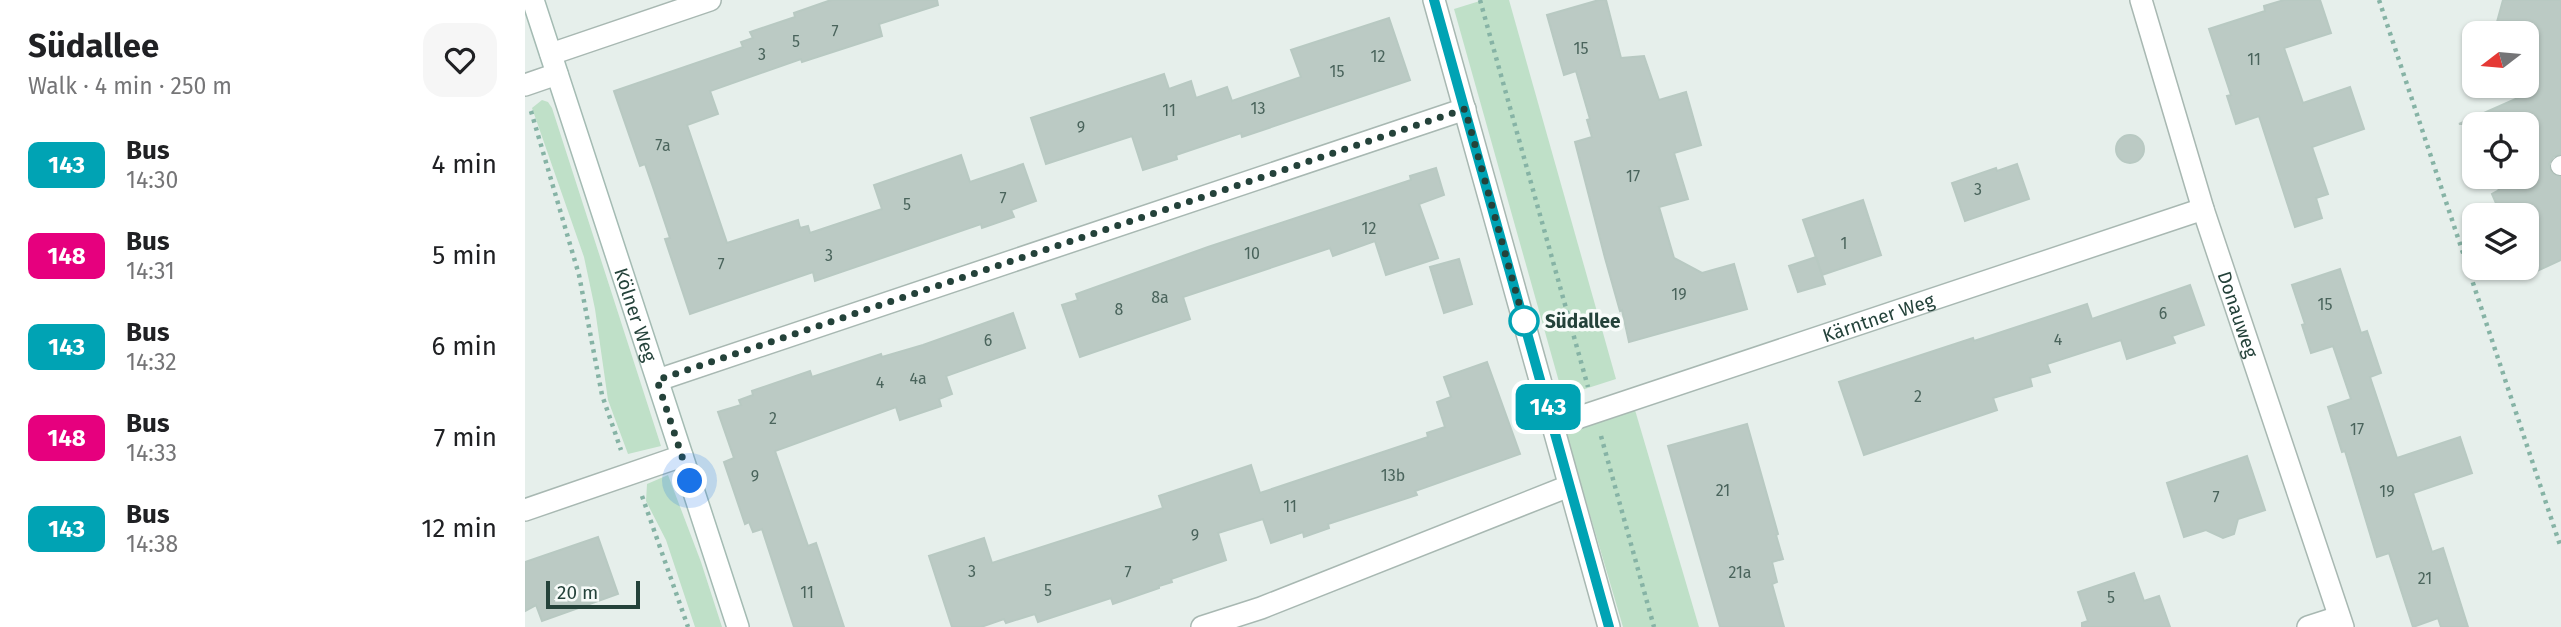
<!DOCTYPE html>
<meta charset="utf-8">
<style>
:root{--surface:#fff;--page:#f6f6f6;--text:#202124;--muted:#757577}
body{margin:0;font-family:"Fira Sans",sans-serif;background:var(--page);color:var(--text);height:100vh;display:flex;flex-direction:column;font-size:26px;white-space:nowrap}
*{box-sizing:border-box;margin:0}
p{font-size:23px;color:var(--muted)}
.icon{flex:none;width:38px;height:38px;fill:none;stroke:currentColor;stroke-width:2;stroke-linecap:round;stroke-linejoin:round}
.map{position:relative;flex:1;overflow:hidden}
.side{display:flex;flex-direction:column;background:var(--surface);width:525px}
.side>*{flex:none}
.badge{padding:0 14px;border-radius:10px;font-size:24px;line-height:46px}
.needle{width:46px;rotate:254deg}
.controls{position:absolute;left:1937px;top:21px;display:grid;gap:14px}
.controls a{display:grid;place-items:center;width:77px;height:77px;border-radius:14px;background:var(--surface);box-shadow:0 2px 5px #0004;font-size:35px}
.scale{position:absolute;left:21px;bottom:18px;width:94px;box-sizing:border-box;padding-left:7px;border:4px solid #24423a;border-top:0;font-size:19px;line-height:24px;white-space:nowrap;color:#24423a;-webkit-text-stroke:5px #f7fbf9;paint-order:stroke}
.you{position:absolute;width:35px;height:35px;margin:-18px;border:5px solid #fff;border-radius:50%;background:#1a73e8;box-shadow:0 0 0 10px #1a73e833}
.map>.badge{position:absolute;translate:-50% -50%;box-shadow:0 0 0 4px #fff}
.round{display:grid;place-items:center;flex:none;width:74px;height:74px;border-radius:21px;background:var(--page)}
.headline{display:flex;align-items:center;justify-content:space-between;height:119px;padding:0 28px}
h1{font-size:33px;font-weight:700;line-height:52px}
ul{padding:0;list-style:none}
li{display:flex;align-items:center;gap:21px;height:91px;padding:0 28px}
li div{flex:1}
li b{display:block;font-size:26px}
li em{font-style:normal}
li .badge{min-width:77px;font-weight:700;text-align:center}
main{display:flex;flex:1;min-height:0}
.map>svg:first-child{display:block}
.green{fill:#bfe0c8}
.building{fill:#bbcac4;stroke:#b8c9c2;stroke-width:2}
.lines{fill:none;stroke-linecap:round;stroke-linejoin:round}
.lane-casing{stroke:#a8b8b2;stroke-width:20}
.street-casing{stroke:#a8b8b2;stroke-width:24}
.secondary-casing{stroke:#a4bbb3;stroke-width:24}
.path{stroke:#86b3a5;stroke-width:4.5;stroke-dasharray:3.5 5;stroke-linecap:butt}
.lane{stroke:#fff;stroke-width:18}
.street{stroke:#fff;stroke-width:21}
.secondary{stroke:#fff;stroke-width:21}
.line-casing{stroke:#fff;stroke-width:16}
.line{stroke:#00a3b4;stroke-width:10}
.walk{stroke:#24423a;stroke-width:7;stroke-dasharray:0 12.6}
.stop-dot{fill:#fff;stroke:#00a3b4;stroke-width:3.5}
.labels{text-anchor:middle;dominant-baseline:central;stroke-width:7;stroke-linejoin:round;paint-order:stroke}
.number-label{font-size:16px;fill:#4a645c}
.street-label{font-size:19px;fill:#24423a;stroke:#f7fbf9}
.stop-label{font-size:19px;font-weight:bold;fill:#24423a;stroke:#f7fbf9;text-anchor:start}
</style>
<main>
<section class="side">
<div class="headline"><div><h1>Südallee</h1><p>Walk · 4 min · 250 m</p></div><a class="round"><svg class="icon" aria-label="heart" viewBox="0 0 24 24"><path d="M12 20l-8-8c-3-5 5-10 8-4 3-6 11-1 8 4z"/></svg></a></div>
<ul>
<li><span class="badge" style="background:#00a3b4;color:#fff">143</span><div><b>Bus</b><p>14:30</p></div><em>4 min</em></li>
<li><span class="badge" style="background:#e6007e;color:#fff">148</span><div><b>Bus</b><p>14:31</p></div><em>5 min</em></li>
<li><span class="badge" style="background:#00a3b4;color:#fff">143</span><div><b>Bus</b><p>14:32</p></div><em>6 min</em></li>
<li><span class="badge" style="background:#e6007e;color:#fff">148</span><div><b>Bus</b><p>14:33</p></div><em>7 min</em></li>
<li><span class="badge" style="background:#00a3b4;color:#fff">143</span><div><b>Bus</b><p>14:38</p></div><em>12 min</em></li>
</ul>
</section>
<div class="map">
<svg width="2036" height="627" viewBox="0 0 2036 627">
<rect width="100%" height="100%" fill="#e6efeb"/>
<!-- green -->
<g class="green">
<path d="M958 0H984L1091 379 1038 396 929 9Z"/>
<path d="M17 100 23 102 27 108 136 446 103 454 83 400 70 309 59 257 7 108Z"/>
<path d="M1110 410 1174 627H1098L1041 433Z"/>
<path d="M143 475 176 562 197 627H170L141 540 121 501 122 484Z"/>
</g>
<!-- building -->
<g class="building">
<path d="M306 0H412L413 5 354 24 357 36 277 62 276 59 185 91 193 114 162 125 202 243 273 220 275 228 283 226 285 233 357 209 349 185 436 155 445 182 498 164 511 201 486 210 489 217 457 228 456 224 290 281 288 272 165 314 140 239 145 238 129 190 120 164 115 166 89 91 218 47 216 42 228 38 225 32 270 17 269 13Z"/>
<path d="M1074 0H1081L1096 58 1119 56 1134 100 1161 92 1176 145 1149 153 1163 199 1134 207 1149 258 1177 273 1209 264 1222 309 1104 342 1097 310 1095 311 1080 258 1050 142 1067 137 1062 120 1065 119 1051 71 1039 75 1022 15Z"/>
<path d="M1759 0H1795L1806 33 1759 48 1778 103 1825 87 1839 129 1787 147 1803 194 1791 198 1797 218 1770 227 1734 116 1711 124 1702 96 1706 95 1684 29 1740 11 1739 6Z"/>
<path d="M1978 0H2036V154L2028 157 2024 164 2027 173 2036 177V260L2010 272 2002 254V215H1976L1967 194 1974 190 1968 177H2002V124H1934L2002 94V33H1969Z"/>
<path d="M864 18 885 80 717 137 716 133 651 155 652 159 618 170 607 136 521 164 506 118 639 74 644 89 666 81 671 98 702 87 707 101 776 77 766 50Z"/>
<circle cx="1605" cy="149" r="14"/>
<path d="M1492 164 1504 199 1440 221 1427 183 1471 168 1472 171Z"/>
<path d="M911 168 919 195 894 204 913 258 861 275 850 241 808 256 805 248 658 297 665 319 555 357 537 305 553 300 551 294 683 247 886 180 885 176Z"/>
<path d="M1338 200 1356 255 1297 275 1278 220Z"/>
<path d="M1291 257 1300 284 1273 292 1264 266Z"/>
<path d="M934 259 947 304 919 313 905 267Z"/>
<path d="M1815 269 1836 333 1842 331 1856 373 1845 377 1872 458 1935 437 1947 473 1888 493 1907 552 1918 548 1943 627H1916L1913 618 1888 627 1864 553 1852 557 1820 451 1817 452 1803 407 1826 399 1808 346 1786 353 1777 325 1780 324 1767 285Z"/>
<path d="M1665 285 1679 325 1647 336 1650 343 1602 359 1596 340 1522 364 1525 372 1505 378 1507 386 1468 398 1472 410 1339 455 1314 382 1448 338 1449 341 1562 304 1567 319Z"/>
<path d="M488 313 500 348 421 376 427 394 414 399 416 406 375 420 371 407 250 451 283 546 291 543 319 627H269L237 529 228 532 224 522 220 524 199 462 209 458 193 412 216 405 214 400 228 395 227 391 285 371 287 377 356 354 357 357 398 345Z"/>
<path d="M962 362 995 454 890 491 892 495 803 524 804 528 779 537 778 532 746 543 738 519 693 533 701 560 646 579 647 582 634 586V588L588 604 586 598 513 622 510 614 481 623 479 619 456 627H427L404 556 459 538 467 563 638 508 634 496 726 465 735 493 903 437 902 433 920 427 912 402 926 397 919 377Z"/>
<path d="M1222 424 1253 534 1251 535 1258 559 1247 562 1252 582 1247 584 1259 627H1195L1143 446Z"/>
<path d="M1722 456 1740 510 1713 519 1709 534 1698 538 1681 530 1659 537 1642 483Z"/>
<path d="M73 537 93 594 17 621 11 605 0 611V562Z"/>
<path d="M1609 573 1619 601 1634 596 1645 627H1557V623L1563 621 1553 592Z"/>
</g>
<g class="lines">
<defs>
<path id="lane" d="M2035 166 2036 165"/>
<g id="street">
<path d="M909 0 1084 627"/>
<path id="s1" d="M1616 0 1678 209 1818 627"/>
<path d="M26 54 185 0"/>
<path d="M0 85 32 74"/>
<path d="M133 380 940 109"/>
<path id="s2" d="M1028 426 1678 209"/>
<path d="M0 510 157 456"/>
<path d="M677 627 736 608 1044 486"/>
<path d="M1783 627 1814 617"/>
</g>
<g id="secondary">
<path id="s3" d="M8 0 213 627"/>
</g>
</defs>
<!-- lane casing -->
<use href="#lane" class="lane-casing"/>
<!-- street casing -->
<use href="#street" class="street-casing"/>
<!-- secondary casing -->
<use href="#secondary" class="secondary-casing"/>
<!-- path -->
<g class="path">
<path d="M955 0 1063 387"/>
<path d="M1854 0 2036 548"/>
<path d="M6 111 54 275 77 395 96 450"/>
<path d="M1076 436 1129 627"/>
<path d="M117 496 163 627"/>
</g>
<!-- lane -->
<use href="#lane" class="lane"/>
<!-- street -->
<use href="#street" class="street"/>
<!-- secondary -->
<use href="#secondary" class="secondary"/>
</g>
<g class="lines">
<defs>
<path id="line" d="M909 0 1084 627"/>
</defs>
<!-- line casing -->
<use href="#line" class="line-casing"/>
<!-- line -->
<use href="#line" class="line"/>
<!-- walk -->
<path class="walk" d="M165 481 132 380 940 109 999 321"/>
</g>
<!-- markers -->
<circle class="stop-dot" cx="999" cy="321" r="14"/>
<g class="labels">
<!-- number labels -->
<g class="number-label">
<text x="310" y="31">7</text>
<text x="271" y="41">5</text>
<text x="1056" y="48">15</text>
<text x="237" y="54">3</text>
<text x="853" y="56">12</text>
<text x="1729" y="59">11</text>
<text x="812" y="71">15</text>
<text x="733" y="108">13</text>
<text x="644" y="110">11</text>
<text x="556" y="127">9</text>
<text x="138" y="145">7a</text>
<text x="1108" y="176">17</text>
<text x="1453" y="189">3</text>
<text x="478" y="198">7</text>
<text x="382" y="204">5</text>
<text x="844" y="228">12</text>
<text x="1319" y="243">1</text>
<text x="727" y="253">10</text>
<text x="304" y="255">3</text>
<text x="196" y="264">7</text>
<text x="1154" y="294">19</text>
<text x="635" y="297">8a</text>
<text x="1800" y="304">15</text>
<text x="594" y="309">8</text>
<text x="1638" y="313">6</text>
<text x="1533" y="339">4</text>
<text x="463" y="340">6</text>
<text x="393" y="378">4a</text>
<text x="355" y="382">4</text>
<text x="1393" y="396">2</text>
<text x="248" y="418">2</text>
<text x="1832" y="429">17</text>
<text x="868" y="475">13b</text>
<text x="230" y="476">9</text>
<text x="1198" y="490">21</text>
<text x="1862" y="491">19</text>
<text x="1691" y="497">7</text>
<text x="765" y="506">11</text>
<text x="670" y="535">9</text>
<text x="447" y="571">3</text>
<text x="603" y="572">7</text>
<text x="1215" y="572">21a</text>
<text x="1900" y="578">21</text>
<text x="523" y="590">5</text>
<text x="282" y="592">11</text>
<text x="1586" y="597">5</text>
</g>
<!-- street labels -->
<g class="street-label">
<text stroke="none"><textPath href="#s3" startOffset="331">Kölner Weg</textPath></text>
<text stroke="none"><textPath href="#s1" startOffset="329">Donauweg</textPath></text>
<text stroke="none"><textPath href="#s2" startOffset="343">Kärntner Weg</textPath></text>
</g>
<!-- stop labels -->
<g class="stop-label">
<text x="1020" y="321">Südallee</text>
</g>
</g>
</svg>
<div class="controls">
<a><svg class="needle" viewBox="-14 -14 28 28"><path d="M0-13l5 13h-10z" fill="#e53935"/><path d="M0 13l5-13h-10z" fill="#757577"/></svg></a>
<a><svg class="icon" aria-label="locate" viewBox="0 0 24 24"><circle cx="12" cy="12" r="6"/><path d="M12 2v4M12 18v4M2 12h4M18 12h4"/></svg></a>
<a><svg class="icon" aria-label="layers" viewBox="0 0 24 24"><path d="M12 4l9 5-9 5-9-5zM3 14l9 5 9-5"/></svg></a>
</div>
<div class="scale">20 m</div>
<div class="you" style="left:165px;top:481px"></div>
<b class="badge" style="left:1023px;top:407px;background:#00a3b4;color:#fff">143</b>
</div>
</main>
